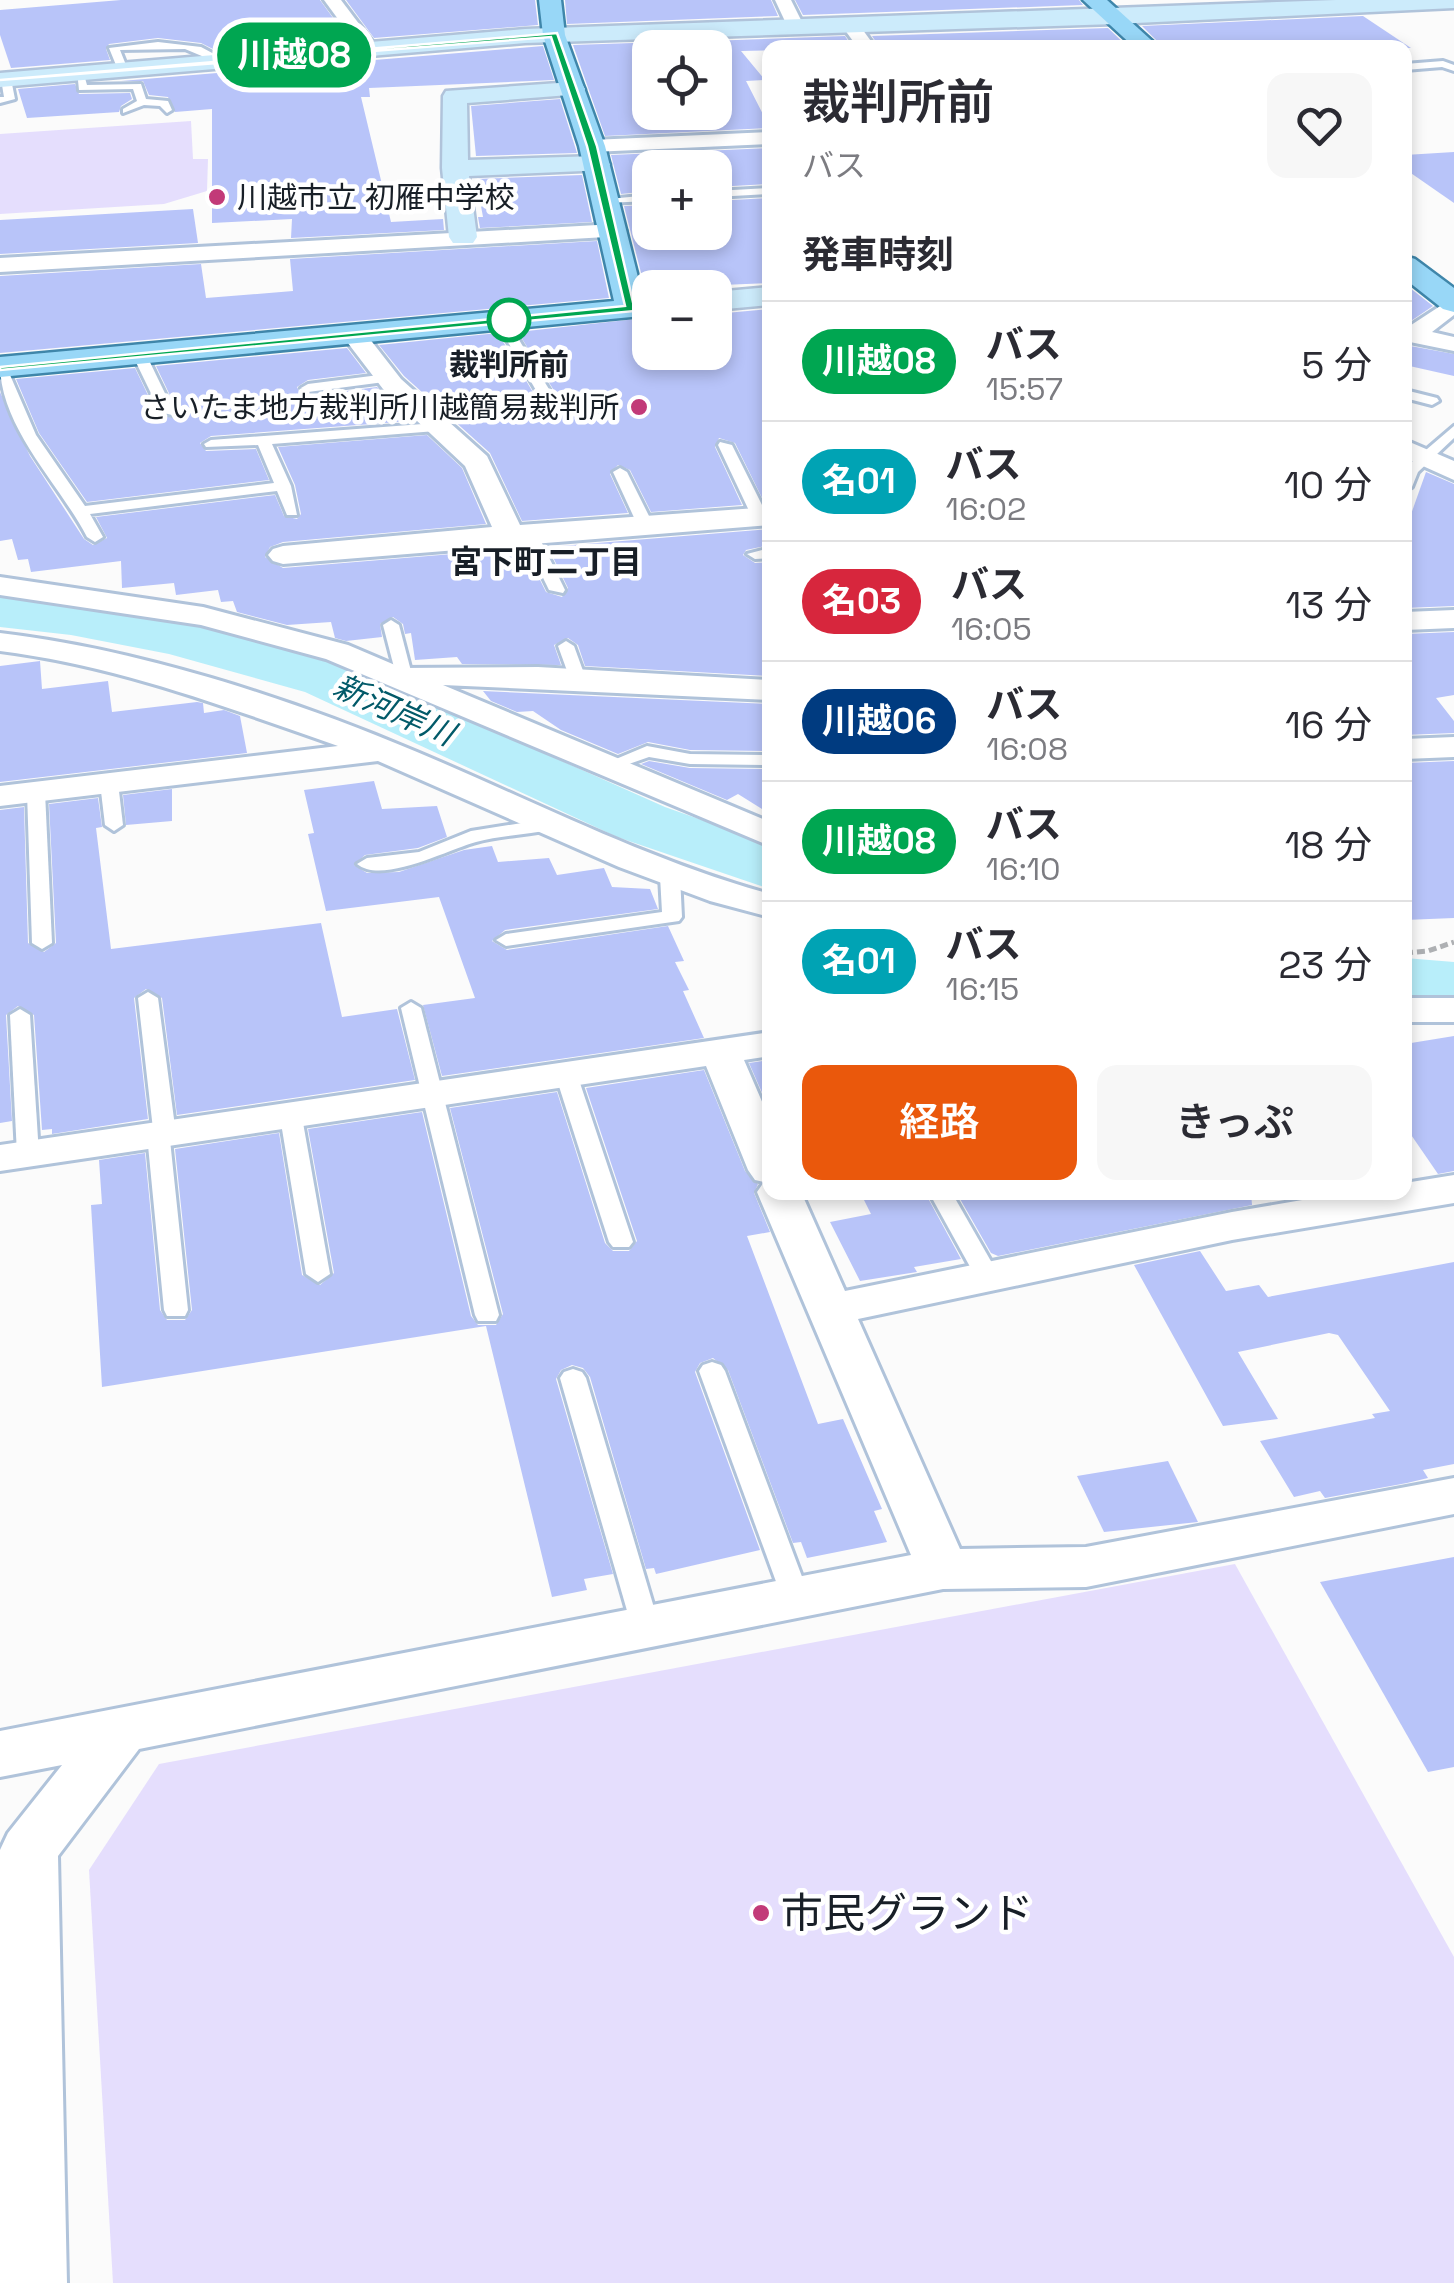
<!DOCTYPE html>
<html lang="ja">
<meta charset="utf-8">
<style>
:root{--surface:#fff;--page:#f7f7f7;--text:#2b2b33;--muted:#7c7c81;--line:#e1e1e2;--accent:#ea580c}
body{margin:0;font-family:"Space Grotesk","Noto Sans JP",sans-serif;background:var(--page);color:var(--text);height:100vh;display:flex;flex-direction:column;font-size:38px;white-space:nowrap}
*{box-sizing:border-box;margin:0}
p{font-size:32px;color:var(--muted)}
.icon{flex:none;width:55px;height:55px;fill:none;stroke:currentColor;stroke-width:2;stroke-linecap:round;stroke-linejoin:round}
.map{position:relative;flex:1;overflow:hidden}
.panel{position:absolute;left:762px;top:40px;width:650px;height:1160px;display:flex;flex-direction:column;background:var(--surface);border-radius:20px;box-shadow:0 5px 15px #0003}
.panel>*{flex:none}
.badge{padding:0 20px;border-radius:32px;font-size:35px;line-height:65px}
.buttons{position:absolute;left:632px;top:30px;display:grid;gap:20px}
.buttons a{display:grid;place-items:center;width:100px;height:100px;border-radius:20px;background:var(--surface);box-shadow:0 5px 15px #0003;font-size:50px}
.map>.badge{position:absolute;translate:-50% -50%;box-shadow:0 0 0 5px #fff}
h2{padding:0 40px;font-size:38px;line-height:90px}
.round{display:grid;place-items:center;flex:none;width:105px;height:105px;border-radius:20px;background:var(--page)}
.headline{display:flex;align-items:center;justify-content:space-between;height:170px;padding:0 40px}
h1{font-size:48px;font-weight:600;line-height:75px}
.action{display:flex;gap:20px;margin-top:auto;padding:20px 40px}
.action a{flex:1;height:115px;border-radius:20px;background:var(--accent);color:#fff;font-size:40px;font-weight:600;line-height:115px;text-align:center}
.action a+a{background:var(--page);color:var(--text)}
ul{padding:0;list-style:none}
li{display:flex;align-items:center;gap:30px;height:120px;padding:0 40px;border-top:2px solid var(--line)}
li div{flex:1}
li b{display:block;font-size:38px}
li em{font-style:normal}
li .badge{min-width:110px;font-weight:700;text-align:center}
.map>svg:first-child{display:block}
.green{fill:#e5defd}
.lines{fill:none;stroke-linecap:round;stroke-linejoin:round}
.river{fill:#b8eefa;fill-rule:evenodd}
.building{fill:#b8c4f9}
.lane-casing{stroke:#b0c3da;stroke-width:6}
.street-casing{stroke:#b0c3da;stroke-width:6}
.secondary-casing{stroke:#b0c3da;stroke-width:5}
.primary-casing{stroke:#3f86aa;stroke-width:5}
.path{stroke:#aeb0b3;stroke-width:5;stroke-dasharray:8 4;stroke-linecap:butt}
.lane{fill:#fff;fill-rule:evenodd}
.street{fill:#fff;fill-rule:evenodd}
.secondary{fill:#ccebfb;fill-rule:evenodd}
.primary{fill:#98d7f7;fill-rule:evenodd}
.line{fill:#00a651;stroke:#fff;stroke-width:2.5}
.poi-dot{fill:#c23a78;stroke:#fff;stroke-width:4}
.stop-dot{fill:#fff;stroke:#00a651;stroke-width:5}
.labels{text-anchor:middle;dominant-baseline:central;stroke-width:9;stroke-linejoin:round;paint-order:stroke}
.far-poi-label{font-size:30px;fill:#181f27;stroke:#fff;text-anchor:start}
.far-stop-label{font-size:30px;font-weight:bold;fill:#181f27;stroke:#fff}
.far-neighbourhood-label{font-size:32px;font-weight:bold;fill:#181f27;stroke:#fff}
.far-water-label{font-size:32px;font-style:italic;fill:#025a69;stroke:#fff}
.near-poi-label{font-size:42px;fill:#181f27;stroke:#fff;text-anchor:start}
</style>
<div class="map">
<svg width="1454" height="2283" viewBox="0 0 1454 2283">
<rect width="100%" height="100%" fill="#fbfbfb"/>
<!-- green -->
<g class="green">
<path d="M191 121 193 159H208L207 191 164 204 0 214V134Z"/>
<path d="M1235 1564 1454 1957V2283H113L89 1870 159 1764Z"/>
</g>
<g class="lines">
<!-- river -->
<g class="river">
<path d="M0 591 71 599 177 619 349 666 665 807 770 844V889L617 837 305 692 169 654 71 635 0 627Z"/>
<path d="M1405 958 1454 962V1008L1405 1004Z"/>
</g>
</g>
<!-- building -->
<g class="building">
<path d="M121 0H320L349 40 217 51 201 43 158 38 109 44 106 49 110 60 11 68 0 35V10Z"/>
<path d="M346 0H535L538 25 374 38Z"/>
<path d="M565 0H771L778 16 567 24Z"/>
<path d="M795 0H1079L1083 5 803 15Z"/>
<path d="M1363 16 1411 48H1309L1303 43 1164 48 1142 26Z"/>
<path d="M1108 28 1129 48H1091L1088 44 880 48 872 36Z"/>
<path d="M845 36 853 48 741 51 765 80 746 81 770 128 605 136 573 45 663 42 666 48H650V112H715V48H683L680 42Z"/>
<path d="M543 46 554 80 369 88 370 97H361L391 222 443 219 444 230 291 238 292 219 212 223V109L175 112 168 97 149 95 143 81H121Z"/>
<path d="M75 84 79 94 130 93 132 99 121 106 119 112 27 118 18 89Z"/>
<path d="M560 99 577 153 476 156 471 106Z"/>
<path d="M770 148V184L715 187V168H650V191L621 194 611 155Z"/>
<path d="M1454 152V203L1405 169V155Z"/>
<path d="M582 175 592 222 480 228 478 217H483L476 179Z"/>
<path d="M770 198V283L650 288V352H715V314L770 309V503L765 504 735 443 719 438 715 447 742 505 651 512 630 470 618 465 610 474 628 513 522 521 490 453 404 376 379 345 498 333 541 406 557 410 561 402 518 332 645 318 650 308 624 206 650 205V232H715V201Z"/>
<path d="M193 209 198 243 0 254V220Z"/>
<path d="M597 241 609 298 0 353V276L201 264 206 298 293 291 290 259Z"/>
<path d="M1410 288 1433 306 1405 325V289Z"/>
<path d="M1405 345 1454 354V376L1405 365Z"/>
<path d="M347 348 366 373 308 380 297 387 299 391 308 396 377 387 412 421 211 436 200 443 206 451 256 449 269 480 87 502 39 433 16 379 135 368 157 414 173 418 177 410 156 366Z"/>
<path d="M0 392 30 456 84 539 93 545 107 538 96 517 275 495 284 516 297 519 301 514 295 485 278 447 427 435 462 468 486 524 283 542 270 547 265 557 283 568 524 548 546 592 562 597 568 588 548 547 770 529V545L746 550 743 555 755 563 770 562 769 676 585 666 578 645 568 638 554 645 561 665 462 664 457 657 415 660 411 633 405 634 403 624 393 617 380 624 382 637 346 641 335 638 331 622 287 625 237 612 233 601 221 602 218 590 176 595 174 583 122 588 121 561 31 572 28 559 18 560 12 539 0 541Z"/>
<path d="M1426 472 1454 484V606L1405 608V531Z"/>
<path d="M1454 632V695L1436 698 1454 721V733L1405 735V634Z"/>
<path d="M40 661 42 689 108 681 112 712 197 702 203 703 204 713 224 710 240 716 247 753 0 782V666Z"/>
<path d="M483 691 768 704 764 751 690 750 648 742 618 754 561 730 533 711 517 712 491 701Z"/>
<path d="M649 761 690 768 764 769 770 772V814L738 794 727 800 641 764Z"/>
<path d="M1454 761V918L1405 920V763Z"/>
<path d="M374 781 382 809 437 806 447 837 418 848 365 855 354 865 367 873 399 872 464 850 492 846 498 862 549 858 557 875 604 868 612 887 650 889 658 909 505 930 492 941 507 950 668 926 684 961 675 962 689 990 683 991 704 1038 442 1076 423 1005 475 998 439 897 326 911 308 834 314 833 304 790Z"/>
<path d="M172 789V821L126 825 123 795Z"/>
<path d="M98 798 102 827 96 828 111 949 321 923 342 1017 397 1009 415 1080 177 1115 162 998 146 989 134 998 148 1119 52 1134V1129L42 1130 34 1015 18 1006 6 1015 12 1121 0 1123V810L24 807 28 943 44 952 56 943 49 804Z"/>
<path d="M1454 1036V1171L1438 1174 1405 1126V1044Z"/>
<path d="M770 1060V1111L749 1063Z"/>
<path d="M704 1070 745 1171 758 1184 754 1193 770 1232 747 1236 818 1424 843 1419 882 1509 874 1511 887 1542 807 1558 801 1542 793 1543 728 1370 713 1358 700 1363 695 1372 760 1550 656 1574 654 1568 646 1569 590 1377 583 1368 572 1365 561 1370 556 1379 613 1574 584 1579 587 1590 552 1597 486 1326 102 1387 91 1205 102 1204 99 1160 145 1153 160 1310 167 1320H185L192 1310 175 1149 279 1133 302 1275 320 1285 334 1273 308 1129 422 1112 471 1316 478 1325H496L503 1314 450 1108 557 1092 605 1243 613 1251H629L637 1241 586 1088Z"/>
<path d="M860 1192H932L929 1200 961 1259 914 1267 917 1272 860 1281 830 1222 871 1214Z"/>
<path d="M956 1192H1251L1252 1205 998 1256 991 1253Z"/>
<path d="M1200 1251 1226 1291 1259 1285 1268 1297 1454 1262V1464L1423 1470 1428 1478 1407 1483 1325 1498 1320 1491 1294 1497 1260 1441 1375 1418 1372 1414 1390 1411 1338 1335 1329 1333 1238 1352 1278 1419 1223 1426 1134 1265Z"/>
<path d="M1168 1461 1198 1522 1104 1532 1077 1476Z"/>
<path d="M1454 1557V1767L1428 1772 1320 1582Z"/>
</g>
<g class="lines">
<defs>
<g id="lane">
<path d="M668 29 680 48H670L663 32Z"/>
<path d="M158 42 201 47 229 62 221 64 185 49 120 50 128 70 123 73 118 70 109 48Z"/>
<path d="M1443 61 1454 65V71L1442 67 1405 70V64Z"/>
<path d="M77 71H83L87 85 141 84 146 99 168 101 172 110 167 113 160 106 144 105 123 113V109L137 101 133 89 79 90Z"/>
<path d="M6 76 11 79 15 99 0 103V97H4L1 79Z"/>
<path d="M770 188V194L715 197V191Z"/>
<path d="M650 195V201L605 203 599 200Z"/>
<path d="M501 316 507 320 558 404 556 407 544 404 495 320Z"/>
<path d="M139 350 146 354 174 412 172 415 160 412 132 354Z"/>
<path d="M0 364 7 368 36 435 85 506 274 483 258 445 206 447 204 444 211 440 436 423 443 427 436 431 272 444 291 486 297 515H287L277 491 90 514 103 537 95 542 87 537C59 483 0 428 0 364Z"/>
<path d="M387 374 392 375V381L308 392 301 388 308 384Z"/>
<path d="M1405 390 1437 398 1439 401 1432 405 1405 398Z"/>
<path d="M1454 426V438L1418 472 1412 487 1405 491 1406 467Z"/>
<path d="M720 442 732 445 768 517 765 520 752 517 718 445Z"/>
<path d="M620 468 627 472 653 524 650 527 637 524 613 472Z"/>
<path d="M529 528 537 533 565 590 563 593 549 590 521 533Z"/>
<path d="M770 548V558L755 559 747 554Z"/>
<path d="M391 620 399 625 412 675 410 679H398L396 675 383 625Z"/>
<path d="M566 641 574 646 586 679 584 683H572L570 679 558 646Z"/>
<path d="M647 746 690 754 770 755V765L690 764 649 757 606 772 597 767Z"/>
<path d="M109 778 118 783 123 825 114 831 105 825 100 783Z"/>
<path d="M36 786 45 792 52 943 42 949 32 943 27 792Z"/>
<path d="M547 819 554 821V829C528 835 501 835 476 842 449 849 382 885 357 864L367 858 419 852 471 831Z"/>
<path d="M670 870 680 876 682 917 679 921 506 946 496 940 506 934 662 912 660 876Z"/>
<path d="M148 992 158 998 176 1134 170 1140 188 1310 185 1316H167L164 1310 147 1135 153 1129 138 998Z"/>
<path d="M411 1002 421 1008 499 1315 496 1321H478L475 1315 401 1008Z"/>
<path d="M20 1009 30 1015 39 1154 28 1161 17 1154 10 1015Z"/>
<path d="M567 1070 578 1077 633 1242 629 1247H613L609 1242 556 1077Z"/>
<path d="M291 1110 302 1117 330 1274 318 1282 306 1274 280 1117Z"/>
<path d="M936 1193H952L1000 1277 997 1283H979L932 1198Z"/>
<path d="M712 1362 721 1365 725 1371 810 1598 806 1606 796 1609 786 1606 782 1598 699 1371 703 1365Z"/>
<path d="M573 1369 582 1372 586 1378 660 1628 656 1636 646 1639 636 1636 632 1628 560 1378 564 1372Z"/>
</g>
<g id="street">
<path d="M324 0H341L378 49 375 53H363Z"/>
<path d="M775 0H791L805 28 802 32H790Z"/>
<path d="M851 21 857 22 876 48H858L842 26Z"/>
<path d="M770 132V144L592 152 582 146 592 140Z"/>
<path d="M615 224 626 231 623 236 0 272V258Z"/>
<path d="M1454 297V315L1432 332 1454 337V351L1405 341V329Z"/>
<path d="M353 327 362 329 401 379 487 456 520 525 770 507V525L283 564 273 561 268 555 273 549 283 546 492 527 465 466 383 389 341 334Z"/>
<path d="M1405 440 1454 461V480L1405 458Z"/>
<path d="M0 577 203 607 348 645 402 668 538 667 770 680V700L443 685 770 822V846L326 659 201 625 0 595Z"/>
<path d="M1454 610V628L1405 630V612Z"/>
<path d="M0 633C137 649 289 698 417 752 534 801 647 860 770 894V917L710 901 619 867 378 761 0 806V786L338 746C226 707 118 666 0 651Z"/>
<path d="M1454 737V757L1405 759V739Z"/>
<rect x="1405" y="998" width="49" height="24"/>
<path d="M770 1032V1056L744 1060 770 1120V1192H801L845 1291 1232 1212 1349 1192H1405V1183L1454 1175V1203L1232 1240 858 1319 960 1549 1086 1547 1454 1478V1514L1086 1587 943 1589 139 1749 58 1856 67 2283H0V1850L8 1833 62 1765 0 1777V1731L911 1555 757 1192 764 1182 755 1180 748 1170 706 1066 0 1171V1145Z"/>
</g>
<g id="secondary">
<path d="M1336 0H1454V8L1115 24 525 43 0 87V73L525 29Z"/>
<path d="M573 82 582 84 585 89 582 94 467 103 468 160 597 156 610 164 606 170 469 176 477 237 473 243H453L449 237 442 168 443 96 446 91Z"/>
<path d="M770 287V305L715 310V292Z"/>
</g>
<g id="primary">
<path d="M539 0H561L565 35 605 146 646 309 642 316 0 377V357L614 301 579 146 543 35Z"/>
<path d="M1083 0H1107L1160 48H1135Z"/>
<path d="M1405 256 1415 259 1454 288V312L1443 309 1405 279Z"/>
</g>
</defs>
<!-- lane casing -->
<use href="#lane" class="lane-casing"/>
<!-- street casing -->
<use href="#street" class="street-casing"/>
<!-- secondary casing -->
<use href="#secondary" class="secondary-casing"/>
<!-- primary casing -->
<use href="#primary" class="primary-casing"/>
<!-- path -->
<path class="path" d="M1405 953 1428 951 1454 942"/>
<!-- lane -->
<use href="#lane" class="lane"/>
<!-- street -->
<use href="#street" class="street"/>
<!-- secondary -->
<use href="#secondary" class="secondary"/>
<!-- primary -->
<use href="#primary" class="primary"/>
</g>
<!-- line -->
<path class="line" d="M557 33 597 146 635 311 0 370V367L625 306 587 146 551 37 0 80Z"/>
<!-- markers -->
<g class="poi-dot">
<circle cx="217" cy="197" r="10"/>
<circle cx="639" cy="407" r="10"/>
<circle cx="761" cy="1913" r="10"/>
</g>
<circle class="stop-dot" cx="509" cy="320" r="20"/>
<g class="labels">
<!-- far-poi labels -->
<g class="far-poi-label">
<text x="237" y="197">川越市立 初雁中学校</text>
<text x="619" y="407" text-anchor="end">さいたま地方裁判所川越簡易裁判所</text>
</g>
<!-- far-stop labels -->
<g class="far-stop-label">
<text x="509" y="364">裁判所前</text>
</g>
<!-- far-neighbourhood labels -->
<g class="far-neighbourhood-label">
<text x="546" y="562">宮下町二丁目</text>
</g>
<!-- far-water labels -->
<g class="far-water-label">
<text transform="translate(394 710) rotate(24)">新河岸川</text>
</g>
<!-- near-poi labels -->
<g class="near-poi-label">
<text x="781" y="1913">市民グランド</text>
</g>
</g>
</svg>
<div class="buttons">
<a><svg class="icon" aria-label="locate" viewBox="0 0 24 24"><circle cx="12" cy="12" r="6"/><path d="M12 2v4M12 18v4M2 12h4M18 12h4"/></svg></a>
<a>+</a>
<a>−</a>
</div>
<b class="badge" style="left:294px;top:55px;background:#00a651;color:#fff">川越08</b>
<section class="panel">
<div class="headline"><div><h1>裁判所前</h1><p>バス</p></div><a class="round"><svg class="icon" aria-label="heart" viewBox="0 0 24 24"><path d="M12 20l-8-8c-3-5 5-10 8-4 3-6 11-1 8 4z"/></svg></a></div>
<h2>発車時刻</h2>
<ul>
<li><span class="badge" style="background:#00a651;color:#fff">川越08</span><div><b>バス</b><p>15:57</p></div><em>5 分</em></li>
<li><span class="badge" style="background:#00a3b4;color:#fff">名01</span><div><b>バス</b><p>16:02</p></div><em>10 分</em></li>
<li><span class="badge" style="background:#d7263d;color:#fff">名03</span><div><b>バス</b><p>16:05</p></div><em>13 分</em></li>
<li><span class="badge" style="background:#003b80;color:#fff">川越06</span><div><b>バス</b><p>16:08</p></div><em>16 分</em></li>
<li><span class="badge" style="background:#00a651;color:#fff">川越08</span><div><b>バス</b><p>16:10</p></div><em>18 分</em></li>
<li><span class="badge" style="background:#00a3b4;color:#fff">名01</span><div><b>バス</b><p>16:15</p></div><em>23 分</em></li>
</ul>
<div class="action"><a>経路</a><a>きっぷ</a></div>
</section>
</div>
